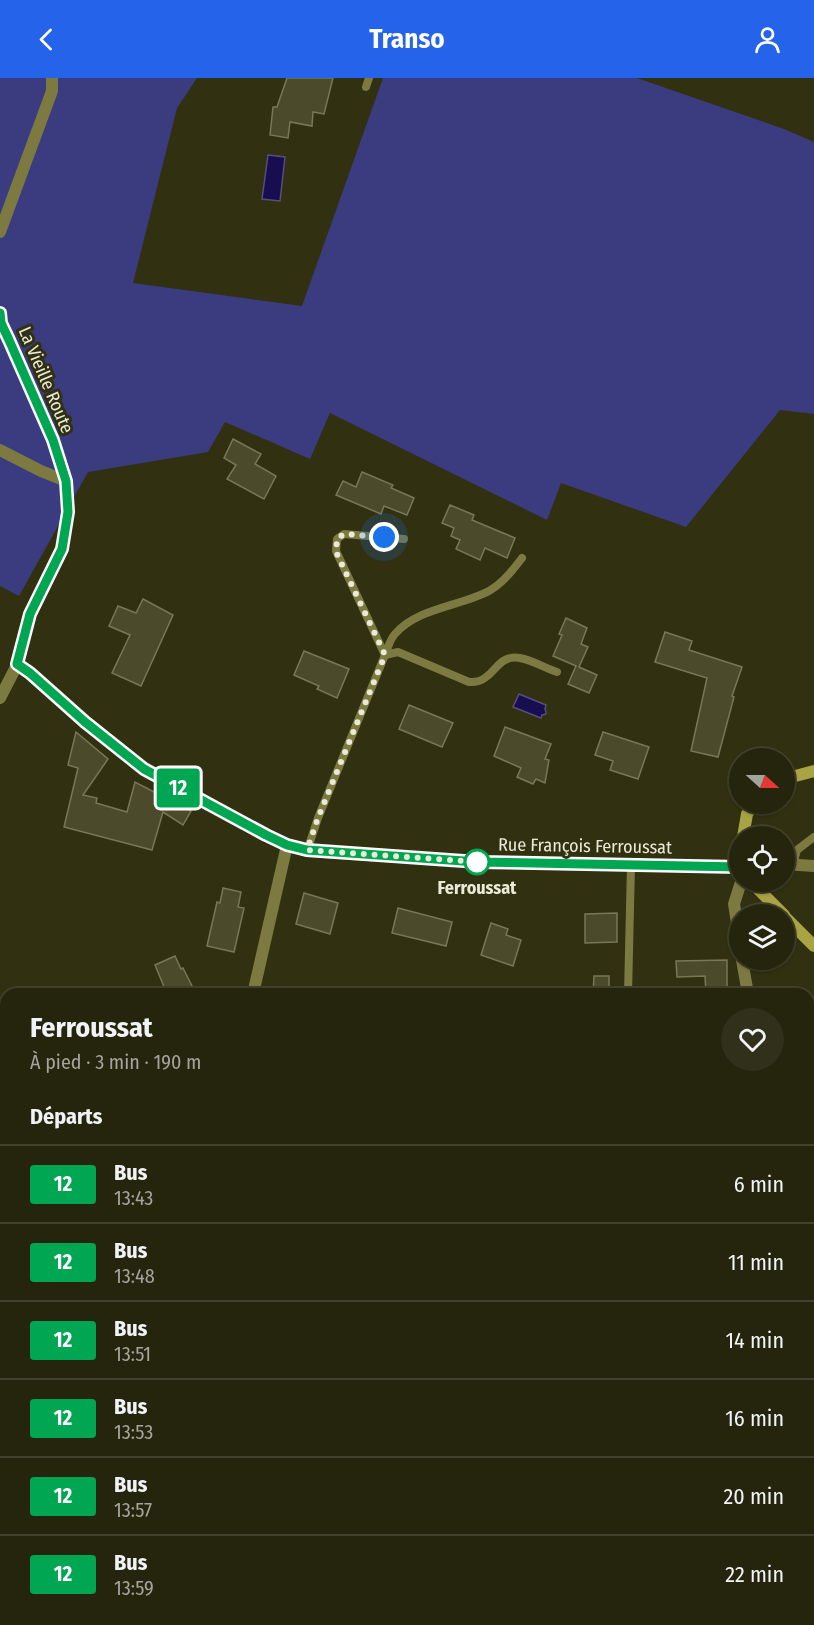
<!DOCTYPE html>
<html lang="fr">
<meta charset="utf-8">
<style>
:root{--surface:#25240c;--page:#31301a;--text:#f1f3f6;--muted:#a3a49d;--line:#42412d;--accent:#2563eb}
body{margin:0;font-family:"Fira Sans Condensed",sans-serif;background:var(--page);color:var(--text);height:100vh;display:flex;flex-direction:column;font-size:22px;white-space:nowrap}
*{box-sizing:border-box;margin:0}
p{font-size:20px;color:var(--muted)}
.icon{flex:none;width:33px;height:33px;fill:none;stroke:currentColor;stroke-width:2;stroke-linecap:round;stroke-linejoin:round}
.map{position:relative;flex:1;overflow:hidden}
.details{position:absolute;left:0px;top:910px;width:814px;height:638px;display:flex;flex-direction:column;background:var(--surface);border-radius:18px 18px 0 0;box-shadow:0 2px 4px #0004,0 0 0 2px var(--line)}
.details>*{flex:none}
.badge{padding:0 12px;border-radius:4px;font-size:21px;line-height:39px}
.needle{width:39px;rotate:111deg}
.tools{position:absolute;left:729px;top:670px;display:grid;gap:12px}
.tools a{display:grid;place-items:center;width:66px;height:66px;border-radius:50%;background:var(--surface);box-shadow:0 2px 4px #0004,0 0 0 2px var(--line);font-size:30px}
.you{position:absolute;width:30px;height:30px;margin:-15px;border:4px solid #fff;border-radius:50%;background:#1a73e8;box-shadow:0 0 0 9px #1a73e833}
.map>.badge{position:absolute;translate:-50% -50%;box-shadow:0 0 0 3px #fff}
h2{padding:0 30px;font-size:22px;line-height:54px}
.round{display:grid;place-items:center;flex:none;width:63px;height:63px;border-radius:32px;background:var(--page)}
.overview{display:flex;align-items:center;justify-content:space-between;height:102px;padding:0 30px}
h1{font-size:28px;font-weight:700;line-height:45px}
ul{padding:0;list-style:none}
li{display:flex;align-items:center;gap:18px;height:78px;padding:0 30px;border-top:2px solid var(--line)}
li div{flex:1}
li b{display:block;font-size:22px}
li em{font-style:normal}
li .badge{min-width:66px;font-weight:700;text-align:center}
header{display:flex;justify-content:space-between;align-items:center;height:78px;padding:0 30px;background:var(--accent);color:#fff;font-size:27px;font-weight:700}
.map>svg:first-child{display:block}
.green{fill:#3b3c7f}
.forest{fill:#54579f}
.water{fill:#170d50;stroke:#564f79;stroke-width:1.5}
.building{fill:#4b4a2a;stroke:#787856;stroke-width:1.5}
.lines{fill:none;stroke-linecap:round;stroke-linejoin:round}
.path{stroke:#838268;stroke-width:4;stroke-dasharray:3 4.5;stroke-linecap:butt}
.lane{stroke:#7c7a41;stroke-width:8}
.street{stroke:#7c7a41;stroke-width:12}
.secondary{stroke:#a8a444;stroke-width:12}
.line-casing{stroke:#fff;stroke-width:14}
.line{stroke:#00a651;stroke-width:9}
.walk{stroke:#eaead8;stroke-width:6;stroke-dasharray:0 10.8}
.stop-dot{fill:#fff;stroke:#00a651;stroke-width:3}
.labels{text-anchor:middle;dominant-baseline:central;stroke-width:6;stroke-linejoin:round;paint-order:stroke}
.street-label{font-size:18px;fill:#eaead8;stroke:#313010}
.stop-label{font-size:18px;font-weight:bold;fill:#eaead8;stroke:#313010}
</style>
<header><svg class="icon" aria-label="back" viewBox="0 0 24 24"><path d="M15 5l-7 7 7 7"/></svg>Transo<svg class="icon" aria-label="person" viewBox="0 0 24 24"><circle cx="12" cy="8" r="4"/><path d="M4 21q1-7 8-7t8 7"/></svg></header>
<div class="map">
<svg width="814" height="1547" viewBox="0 0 814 1547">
<rect width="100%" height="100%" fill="#313010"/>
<!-- green -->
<path class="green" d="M0 0H197L177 30 133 205 302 228 383 0H637L784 51 814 64V336L780 332 686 449 561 405 547 442 330 335 310 381 225 344 208 374 88 394 19 518 0 508Z"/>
<!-- forest -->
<path class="forest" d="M0 1286H6V1542H204L207 1547H0Z"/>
<!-- water -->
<g class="water">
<path d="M268 77 285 79 280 123 262 121Z"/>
<path d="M519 616 546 627 545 631 546 634V636L542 637 541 640 513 629Z"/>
</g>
<!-- building -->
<g class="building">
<path d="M287 0H333L324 36 313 34 312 48 290 44 288 60 270 57 273 29H277Z"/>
<path d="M233 361 261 376 255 386 276 398 264 421 227 401 236 387 224 380Z"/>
<path d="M362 394 393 407 391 410 414 420 407 437 384 428 381 436 336 417 343 403 356 409Z"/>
<path d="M450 427 474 437 472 442 515 460 507 480 485 470 480 482 456 471 460 462 451 458 454 450 442 445Z"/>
<path d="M143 521 173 537 141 608 112 595 130 557 109 548 118 528 136 535Z"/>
<path d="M566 540 587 550 581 566 588 569 579 589 597 597 589 615 568 606 576 588 553 578 562 557 559 556Z"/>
<path d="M665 554 692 563 689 572 742 589 732 618 734 619 718 679 691 673 707 600 655 584Z"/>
<path d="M304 573 349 591 337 620 317 611 319 608 294 597Z"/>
<path d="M409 627 453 645 442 669 399 651Z"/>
<path d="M505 649 551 666 545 681 549 682 545 705 536 701 533 706 517 699 521 690 494 678Z"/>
<path d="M76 654 108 681 83 717 97 720 96 725 127 734 135 704 191 733 183 747 163 734 152 772 64 749 78 690 68 687Z"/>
<path d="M603 654 649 669 638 701 610 692 613 683 595 677Z"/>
<path d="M223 810 241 814 238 829 244 830 234 874 207 868 217 824 220 825Z"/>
<path d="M304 815 338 825 330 856 296 846Z"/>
<path d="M398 830 452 844 446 868 392 855Z"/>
<path d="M617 835V864L585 865V836Z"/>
<path d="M491 845 508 851 506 857 521 862 513 888 481 877Z"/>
<path d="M175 878 181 891 183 890 196 916H167L155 887Z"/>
<path d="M727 882V916H706L705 898 677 899 676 883Z"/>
<path d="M594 898H609V916H593Z"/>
</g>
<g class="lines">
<!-- path -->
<g class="path">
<path d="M0 1177 6 1201"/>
<path d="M0 1341 6 1340"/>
<path d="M613 1542 617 1544 618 1547"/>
<path d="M398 1547 399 1542"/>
<path d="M519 1547 523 1542"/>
</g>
<!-- lane -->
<g class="lane">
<path d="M366 9 369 0"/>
<path d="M385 577 398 574 469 604C472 604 476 604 479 603 495 598 498 576 520 580 532 582 545 590 557 594"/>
<path d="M385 577C388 570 390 561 395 556 417 530 461 528 489 513 503 505 512 493 522 480"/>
<path d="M307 773 318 740 385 577 336 473 337 461 344 456 404 461"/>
<path d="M793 787 797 772 814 759"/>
<path d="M628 916 631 787"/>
</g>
<!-- street -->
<g class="street">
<path d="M0 154 52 13V0"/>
<path d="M0 236 1 245 53 362 66 403 68 434 62 471 30 536 17 587 0 620"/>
<path d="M0 372 41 393 66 403"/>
<path d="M17 587 30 595 85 643 144 691 266 757 287 767 307 773 478 784 740 789"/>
<path d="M784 786 814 788"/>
<path d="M740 864 734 826 741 804"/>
<path d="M742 882 748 916"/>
<path d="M253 916 287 767"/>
<path d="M808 1538H814"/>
</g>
<!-- secondary -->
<g class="secondary">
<path d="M784 701 814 693"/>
<path d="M743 759 747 736 754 726"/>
<path d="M754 804 759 812 784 837"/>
<path d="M784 838 814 868"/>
<path d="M808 1147 814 1136"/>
<path d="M663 1542 665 1547"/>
</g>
</g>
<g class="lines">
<defs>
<path id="line" d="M0 235 1 245 9 262 53 362 66 403 68 434 62 471 30 536 17 586 30 595 85 644 144 691 266 757 287 767 307 772 478 784 740 789"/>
</defs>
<!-- line casing -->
<use href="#line" class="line-casing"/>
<!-- line -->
<use href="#line" class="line"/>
<!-- walk -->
<path class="walk" d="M384 459 344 456 337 461 336 474 385 577 318 740 307 772 477 784"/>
</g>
<!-- markers -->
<circle class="stop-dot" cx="477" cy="784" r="12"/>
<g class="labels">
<!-- street labels -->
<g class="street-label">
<text transform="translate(46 302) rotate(67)">La Vieille Route</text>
<text transform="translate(585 768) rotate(1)">Rue François Ferroussat</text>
</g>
<!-- stop labels -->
<g class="stop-label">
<text x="477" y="810">Ferroussat</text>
</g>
</g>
</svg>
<div class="tools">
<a><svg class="needle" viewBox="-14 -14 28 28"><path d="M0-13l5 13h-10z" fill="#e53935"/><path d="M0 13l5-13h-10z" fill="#a3a49d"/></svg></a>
<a><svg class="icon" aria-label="locate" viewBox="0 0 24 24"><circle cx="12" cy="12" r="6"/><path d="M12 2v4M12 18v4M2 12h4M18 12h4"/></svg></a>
<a><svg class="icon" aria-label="layers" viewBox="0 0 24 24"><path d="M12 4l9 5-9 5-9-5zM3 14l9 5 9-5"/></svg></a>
</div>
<div class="you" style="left:384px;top:459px"></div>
<b class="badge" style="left:178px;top:710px;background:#00a651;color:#fff">12</b>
<section class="details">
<div class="overview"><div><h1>Ferroussat</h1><p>À pied · 3 min · 190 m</p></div><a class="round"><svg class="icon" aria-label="heart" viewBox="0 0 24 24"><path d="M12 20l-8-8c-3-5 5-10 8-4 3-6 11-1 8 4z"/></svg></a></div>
<h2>Départs</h2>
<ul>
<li><span class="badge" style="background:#00a651;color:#fff">12</span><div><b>Bus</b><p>13:43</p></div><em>6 min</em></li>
<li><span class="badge" style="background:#00a651;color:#fff">12</span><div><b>Bus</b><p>13:48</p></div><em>11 min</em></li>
<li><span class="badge" style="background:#00a651;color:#fff">12</span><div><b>Bus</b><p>13:51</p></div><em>14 min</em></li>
<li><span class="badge" style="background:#00a651;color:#fff">12</span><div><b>Bus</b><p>13:53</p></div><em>16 min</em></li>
<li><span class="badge" style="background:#00a651;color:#fff">12</span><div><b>Bus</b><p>13:57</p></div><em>20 min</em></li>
<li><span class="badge" style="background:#00a651;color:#fff">12</span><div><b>Bus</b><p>13:59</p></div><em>22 min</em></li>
</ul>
</section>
</div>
